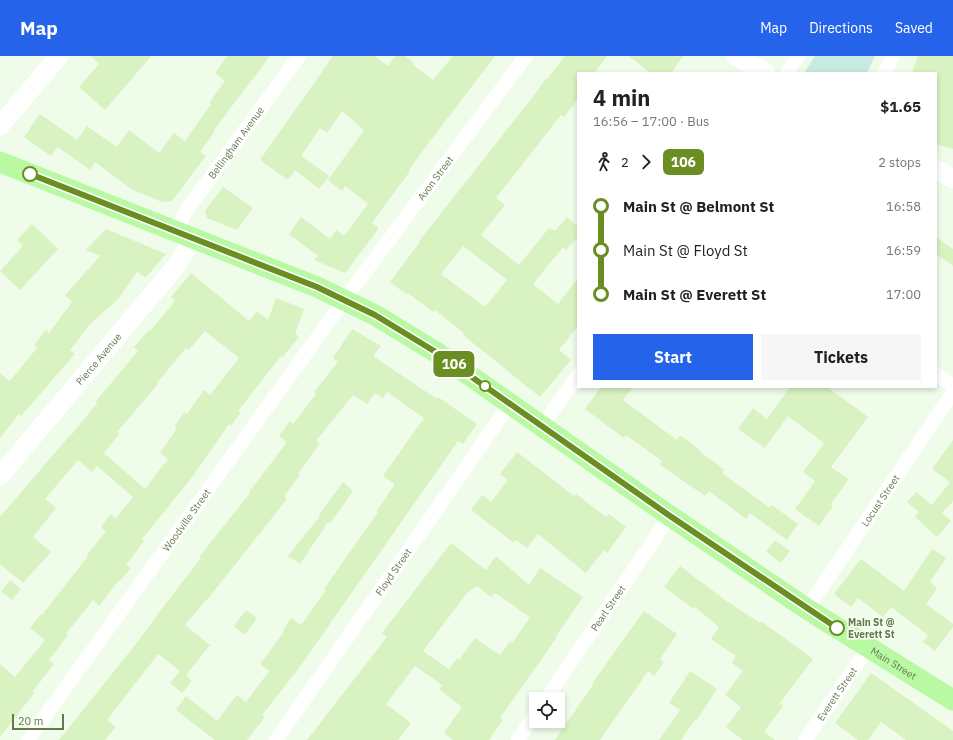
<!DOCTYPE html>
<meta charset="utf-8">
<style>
:root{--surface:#fff;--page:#f6f6f6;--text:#222;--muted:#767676;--accent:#2563eb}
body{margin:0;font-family:"IBM Plex Sans",sans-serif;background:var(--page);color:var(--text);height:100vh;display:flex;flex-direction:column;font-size:15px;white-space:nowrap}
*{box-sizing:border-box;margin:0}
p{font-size:13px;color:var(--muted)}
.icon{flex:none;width:22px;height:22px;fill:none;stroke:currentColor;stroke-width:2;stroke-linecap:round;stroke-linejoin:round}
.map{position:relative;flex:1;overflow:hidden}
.panel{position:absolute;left:577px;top:16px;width:360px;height:316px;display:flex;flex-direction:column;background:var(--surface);border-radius:0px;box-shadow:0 2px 6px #0003}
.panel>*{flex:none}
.badge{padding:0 8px;border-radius:6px;font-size:14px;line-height:26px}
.fabs{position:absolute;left:529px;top:636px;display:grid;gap:8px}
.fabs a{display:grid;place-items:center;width:36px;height:36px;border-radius:0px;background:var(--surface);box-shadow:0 2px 6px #0003;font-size:20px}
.scale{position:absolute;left:12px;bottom:10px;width:52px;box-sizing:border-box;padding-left:4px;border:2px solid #64774d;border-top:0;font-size:11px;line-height:14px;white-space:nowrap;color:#64774d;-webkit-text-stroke:3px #f4fff0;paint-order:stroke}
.map>.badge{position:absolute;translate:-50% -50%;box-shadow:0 0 0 2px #fff}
.legs{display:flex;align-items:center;gap:6px;height:44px;padding:0 16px;font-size:13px}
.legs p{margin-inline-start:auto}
.headline{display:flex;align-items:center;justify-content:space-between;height:68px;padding:0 16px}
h1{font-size:22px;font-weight:700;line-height:30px}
.cta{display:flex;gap:8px;margin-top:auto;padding:8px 16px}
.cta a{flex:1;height:46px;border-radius:0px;background:var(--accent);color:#fff;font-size:16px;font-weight:700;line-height:46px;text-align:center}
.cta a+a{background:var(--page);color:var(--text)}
ul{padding:0 16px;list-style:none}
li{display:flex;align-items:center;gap:14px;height:44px;font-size:15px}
li i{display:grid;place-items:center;width:6px;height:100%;margin:0 5px;background:currentColor}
li i::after{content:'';width:10px;height:10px;margin:-5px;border:3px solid;border-radius:50%;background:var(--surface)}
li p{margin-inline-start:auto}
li:first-child i{background:linear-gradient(#0000 50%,currentColor 0)}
li:last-child i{background:linear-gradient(currentColor 50%,#0000 0)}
header{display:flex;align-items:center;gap:24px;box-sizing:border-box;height:56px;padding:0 20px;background:var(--accent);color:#fff}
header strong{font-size:19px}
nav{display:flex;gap:22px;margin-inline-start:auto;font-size:14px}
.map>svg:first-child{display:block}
.green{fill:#c7ebe0}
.building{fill:#d9f2c1;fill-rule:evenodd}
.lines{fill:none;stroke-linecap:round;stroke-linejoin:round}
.street{stroke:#fff;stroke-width:14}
.secondary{stroke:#fff;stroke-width:19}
.primary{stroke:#baf9a4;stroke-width:21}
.line-1-casing{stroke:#fff;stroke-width:9}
.line-1{stroke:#6b8e23;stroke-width:6}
.stop-1-dot{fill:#fff;stroke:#6b8e23;stroke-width:2}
.labels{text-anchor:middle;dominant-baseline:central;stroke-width:3.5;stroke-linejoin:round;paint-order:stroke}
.street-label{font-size:10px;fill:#64774d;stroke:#f4fff0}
.stop-label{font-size:10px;font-weight:bold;fill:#64774d;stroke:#f4fff0;text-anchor:start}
</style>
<header>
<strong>Map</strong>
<nav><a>Map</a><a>Directions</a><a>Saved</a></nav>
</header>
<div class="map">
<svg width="953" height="684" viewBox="0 0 953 684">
<rect width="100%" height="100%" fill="#effcea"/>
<!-- green -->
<path class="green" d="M815 0H875L867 17H804Z"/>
<!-- building -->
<g class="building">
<path d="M91 0H151L105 54 79 31 99 8Z"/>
<path d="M227 0H270L214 74 215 75 200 96 206 100 172 145 162 146 131 133 95 106 90 114 58 91 51 100 24 81 40 58 77 84 87 70 117 91 129 74 159 97 174 77 185 85 211 48 209 47 225 25 215 17Z"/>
<path d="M333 0H374L388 10 395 0H405L413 6 412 8 433 24 453 0H495L430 85 409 114 410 115 372 167 379 172 345 217 314 204 318 200 289 178 301 161 330 183 336 174 344 180 368 148 345 130 342 135 328 124 364 74 342 55 327 77 320 72 301 100 329 120 319 133 295 114 288 124 260 104Z"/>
<path d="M565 0H607L594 17H578V43L564 61 561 59 496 142 505 149 481 179 519 209 549 172 555 175 567 161 578 171V181L566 194 563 191 533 228 558 248 578 222V270L559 294 571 304 540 341 463 279 464 277 435 254 433 256 408 237 407 239 390 226 420 186 419 185 431 170 535 38 546 22 547 23ZM463 190 507 224 485 251 441 218Z"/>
<path d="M629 0H683L671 17H651Z"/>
<path d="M918 0H953V93L936 88V17H912Z"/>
<path d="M223 131 253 152 237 174 207 162 205 155Z"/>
<path d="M32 168 58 193 20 234 0 215 23 190 17 184Z"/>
<path d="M106 173 166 198 146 221 137 216 119 242 90 268 70 294 75 298 21 360 19 358 0 382V317L10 325 37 292 34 289 46 274 49 277 72 246 65 239 100 200 86 194Z"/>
<path d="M936 181 953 193V210L936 198Z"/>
<path d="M191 217 249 265 257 255 268 264 276 242 304 253 295 278 299 281 282 302 281 300 238 355 241 356 231 370 229 368 193 420 142 483 144 485 126 509 131 512 120 525 119 524 99 550 93 544 66 578 68 579 49 604 54 608 33 635 35 636 0 681V608L15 621 45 584 30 572 41 558 42 559 88 500 87 499 106 475 101 471 110 458 116 462 133 441 97 410 92 416 78 404 45 443 56 452 33 481 51 496 23 527 0 508V461L71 378H72L97 347 96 345 138 295 134 291 149 274 150 275 175 245 171 241ZM205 275 239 302 210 339 204 334 187 358 184 356 175 370 177 372 160 397 168 403 145 433 104 397 119 378 117 376 158 328 157 327 186 292 189 294Z"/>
<path d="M352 273 381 290 373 300 437 343 438 341 477 368 463 388 458 385 299 612 262 659 265 661 247 684H215L176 654 186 640 217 665 237 639 246 646 269 615 260 608 284 576 283 575 291 562 301 569 326 534 324 533 378 456 377 455 395 428 383 420 424 362 387 336 383 342 375 337 367 348 353 339 316 385 320 387 298 418 300 419 284 440 287 443 207 544H206L185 569 210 589 186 619 192 625 182 637 170 627 180 615 158 598 107 664 116 671 105 684H59L139 584 160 555 201 502 199 501 250 437 249 436 287 386 279 380 290 365 293 368 316 338 314 336 338 306 333 302Z"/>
<path d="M601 331H633L623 344 677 384 680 379 700 394 699 395 725 414 722 417 770 452 772 449 798 468 787 484 750 457 746 463 709 435 705 440 659 408 662 405 626 379 624 382 585 353Z"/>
<path d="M790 331H827L868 361 831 411 849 423 831 448 833 450 819 470 795 453 815 425 803 416 824 387 788 360 765 392 738 373 753 352 767 363Z"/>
<path d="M953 384V445L942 457 951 465 937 481 915 461 919 456 907 446 916 436 932 449 950 426 932 413Z"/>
<path d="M517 396 574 440 576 438 606 461 609 458 626 471 607 497 604 494 586 517 538 478 527 492 516 484 514 487 471 454 482 439 491 446 508 424 500 418Z"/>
<path d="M343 426 353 435 330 467 328 466 300 508 288 500 320 460 319 459Z"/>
<path d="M775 484 790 495 781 507 766 496Z"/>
<path d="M451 487 486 514 496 500 529 529 540 512 583 541 556 580 557 581 500 662 503 664 489 684H453L444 677 462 651 439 633 442 629 415 610 386 648 411 667 398 684H307L387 581 382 577ZM477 530 491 541 495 537 530 561 512 587 510 585 500 599 475 582 459 604 457 602 449 613 423 595 467 537Z"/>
<path d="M932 493 946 502 930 526 937 532 926 548 953 568V571L935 595 923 586 928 579 891 551 883 561 858 542 851 551 834 538 861 503 904 535Z"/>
<path d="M680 510 725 544 760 567 761 565 813 603 780 647 783 650 764 676 775 684H743L726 671 741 651 725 639 743 615 732 607 736 600 711 583 719 571 695 551 694 553 664 531Z"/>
<path d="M10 524 21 533 12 544 1 535Z"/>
<path d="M246 554 257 562 245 579 234 570Z"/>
<path d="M644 555 677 578 660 603 664 606 654 620 648 615 600 684H555L593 629 592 628Z"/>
<path d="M690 615 717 633 696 665 695 664 681 684H659L680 654 669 647Z"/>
<path d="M871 617 953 675V684H906L881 666 868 684H858L835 667Z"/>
</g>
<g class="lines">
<!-- street -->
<g class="street">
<path d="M787 17 798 0"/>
<path d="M885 17 893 0"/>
<path id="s1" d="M176 175 188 152 299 0"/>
<path d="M936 318 953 330"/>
<path d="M542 370 578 319"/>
<path id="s2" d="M807 553 953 336"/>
<path id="s3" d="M546 643 670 460"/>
<path id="s4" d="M28 684 345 243 526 0"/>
<path id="s5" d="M276 684 510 348"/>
<path d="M518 684 536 657"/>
<path id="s6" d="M805 684 868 592"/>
</g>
<!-- secondary -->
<g class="secondary">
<path d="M736 0 766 17"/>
<path d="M0 70 59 0"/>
<path d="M936 113 953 123"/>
<path id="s7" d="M0 420 177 209 193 182"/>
</g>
<!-- primary -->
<path class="primary" id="s8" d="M0 106 317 231 375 259 439 298 670 460 807 553 953 644"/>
</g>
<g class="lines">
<defs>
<path id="line-1" d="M30 118 317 231 375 259 439 298 670 460 837 572"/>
</defs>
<!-- line-1 casing -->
<use href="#line-1" class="line-1-casing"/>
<!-- line-1 -->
<use href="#line-1" class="line-1"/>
</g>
<!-- markers -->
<g class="stop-1-dot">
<circle cx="30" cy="118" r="7"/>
<circle cx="485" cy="330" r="5"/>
<circle cx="837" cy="572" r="7"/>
</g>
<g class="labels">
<!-- street labels -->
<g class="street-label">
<text stroke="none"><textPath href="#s1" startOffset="107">Bellingham Avenue</textPath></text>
<text stroke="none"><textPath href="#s4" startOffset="694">Avon Street</textPath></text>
<text stroke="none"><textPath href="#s7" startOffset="153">Pierce Avenue</textPath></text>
<text stroke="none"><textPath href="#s2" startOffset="131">Locust Street</textPath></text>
<text stroke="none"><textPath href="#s4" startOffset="271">Woodville Street</textPath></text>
<text stroke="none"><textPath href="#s5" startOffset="205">Floyd Street</textPath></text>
<text stroke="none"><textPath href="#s3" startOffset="110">Pearl Street</textPath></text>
<text stroke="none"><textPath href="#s8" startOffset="1030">Main Street</textPath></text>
<text stroke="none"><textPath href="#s6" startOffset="56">Everett Street</textPath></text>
</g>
<!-- stop labels -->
<g class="stop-label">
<text x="848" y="566">Main St @<tspan x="848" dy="12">Everett St</tspan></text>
</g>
</g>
</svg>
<div class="fabs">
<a><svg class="icon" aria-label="locate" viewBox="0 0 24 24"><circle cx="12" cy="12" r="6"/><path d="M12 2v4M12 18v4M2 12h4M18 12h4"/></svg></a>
</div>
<div class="scale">20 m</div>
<b class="badge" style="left:454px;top:308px;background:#6b8e23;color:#fff">106</b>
<section class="panel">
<div class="headline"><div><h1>4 min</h1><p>16:56 – 17:00 · Bus</p></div><b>$1.65</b></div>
<div class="legs"><svg class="icon" aria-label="walk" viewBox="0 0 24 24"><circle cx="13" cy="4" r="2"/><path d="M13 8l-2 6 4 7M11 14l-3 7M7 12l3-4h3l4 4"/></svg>2<svg class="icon" aria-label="forward" viewBox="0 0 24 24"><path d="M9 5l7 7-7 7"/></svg><b class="badge" style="background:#6b8e23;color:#fff">106</b><p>2 stops</p></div>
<ul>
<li><i style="color:#6b8e23"></i><b>Main St @ Belmont St</b><p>16:58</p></li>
<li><i style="color:#6b8e23"></i><span>Main St @ Floyd St</span><p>16:59</p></li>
<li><i style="color:#6b8e23"></i><b>Main St @ Everett St</b><p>17:00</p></li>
</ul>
<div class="cta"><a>Start</a><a>Tickets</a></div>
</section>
</div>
